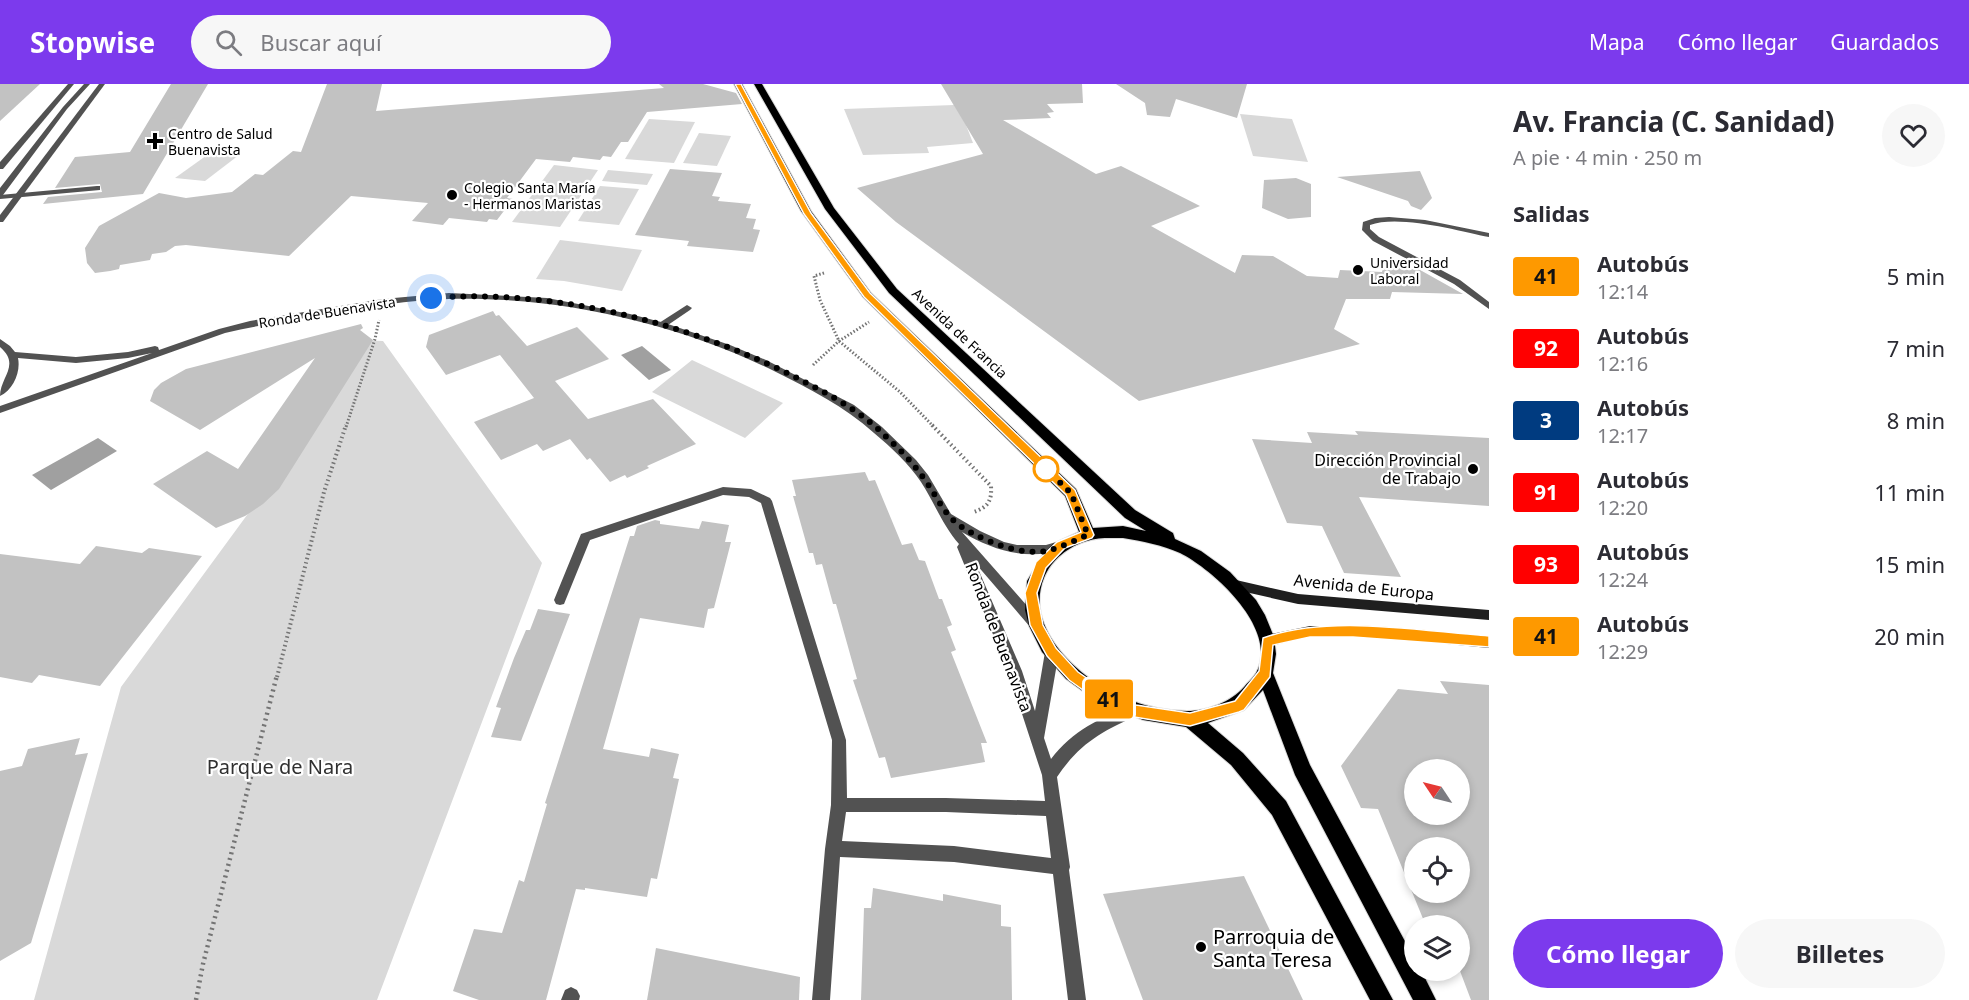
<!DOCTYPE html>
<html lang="es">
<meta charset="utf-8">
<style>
:root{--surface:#fff;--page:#f7f7f7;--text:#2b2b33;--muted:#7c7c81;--accent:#7c3aed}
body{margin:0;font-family:"Noto Sans",sans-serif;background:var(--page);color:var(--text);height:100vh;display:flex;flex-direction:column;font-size:22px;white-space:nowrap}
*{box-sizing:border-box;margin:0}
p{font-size:20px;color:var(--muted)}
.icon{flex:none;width:33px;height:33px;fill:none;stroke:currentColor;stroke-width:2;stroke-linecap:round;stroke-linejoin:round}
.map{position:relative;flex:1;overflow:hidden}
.drawer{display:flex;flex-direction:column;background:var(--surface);width:480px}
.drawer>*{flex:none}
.badge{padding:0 12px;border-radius:4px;font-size:21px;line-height:39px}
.needle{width:39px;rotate:305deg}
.buttons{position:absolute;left:1404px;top:675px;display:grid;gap:12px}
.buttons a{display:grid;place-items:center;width:66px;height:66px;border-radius:50%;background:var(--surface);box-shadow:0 3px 9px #0003;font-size:30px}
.you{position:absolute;width:30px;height:30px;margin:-15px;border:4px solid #fff;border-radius:50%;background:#1a73e8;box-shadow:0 0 0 9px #1a73e833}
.map>.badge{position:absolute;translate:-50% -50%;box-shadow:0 0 0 3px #fff}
h2{padding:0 24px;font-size:22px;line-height:54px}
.round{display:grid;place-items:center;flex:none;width:63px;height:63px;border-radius:32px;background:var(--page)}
.summary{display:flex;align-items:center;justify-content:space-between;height:102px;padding:0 24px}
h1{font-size:28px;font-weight:700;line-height:45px}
.primary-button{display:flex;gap:12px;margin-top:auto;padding:12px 24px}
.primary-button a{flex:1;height:69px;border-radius:36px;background:var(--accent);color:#fff;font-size:24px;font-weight:700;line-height:69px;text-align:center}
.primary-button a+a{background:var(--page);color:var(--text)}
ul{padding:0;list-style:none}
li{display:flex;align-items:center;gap:18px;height:72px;padding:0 24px}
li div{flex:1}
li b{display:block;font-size:22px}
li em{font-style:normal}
li .badge{min-width:66px;font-weight:700;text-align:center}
header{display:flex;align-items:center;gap:36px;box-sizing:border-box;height:84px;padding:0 30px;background:var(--accent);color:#fff}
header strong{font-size:28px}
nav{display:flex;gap:33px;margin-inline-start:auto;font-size:21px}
.search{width:420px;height:54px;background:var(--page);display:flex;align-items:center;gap:15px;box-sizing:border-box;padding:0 21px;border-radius:33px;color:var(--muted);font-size:22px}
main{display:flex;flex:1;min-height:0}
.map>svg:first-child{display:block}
.green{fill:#d9d9d9}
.water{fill:#a0a0a0}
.building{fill:#c2c2c2;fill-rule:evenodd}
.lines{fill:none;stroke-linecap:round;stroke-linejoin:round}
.primary-casing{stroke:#dbdbdb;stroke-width:2}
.path-far2{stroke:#747474;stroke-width:3;stroke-dasharray:1.5 2;stroke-linecap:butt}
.path-far1{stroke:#747474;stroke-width:4;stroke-dasharray:1.5 3;stroke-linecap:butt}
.path{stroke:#747474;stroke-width:4.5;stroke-dasharray:2 4;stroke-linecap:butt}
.lane{fill:#525252;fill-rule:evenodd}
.street{fill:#525252;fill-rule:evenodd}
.secondary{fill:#1f1f1f;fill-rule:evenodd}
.primary{fill:#000;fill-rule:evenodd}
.line{fill:#fe9900;stroke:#fff;stroke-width:1.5}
.walk{stroke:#000;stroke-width:6;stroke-dasharray:0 10.8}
.poi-dot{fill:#000;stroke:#fff;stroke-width:2}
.stop-dot{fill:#fff;stroke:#fe9900;stroke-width:3}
.labels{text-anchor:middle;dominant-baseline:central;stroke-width:4.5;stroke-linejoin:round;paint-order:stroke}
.far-poi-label{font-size:14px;fill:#000;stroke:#fff;text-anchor:start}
.far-street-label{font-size:14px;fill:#000;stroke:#fff}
.poi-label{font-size:16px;fill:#000;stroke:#fff;text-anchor:end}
.street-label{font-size:16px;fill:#000;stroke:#fff}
.near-park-label{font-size:20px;fill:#303030;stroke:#fff}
.near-poi-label{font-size:20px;fill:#000;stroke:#fff;text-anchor:start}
</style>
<header>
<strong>Stopwise</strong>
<div class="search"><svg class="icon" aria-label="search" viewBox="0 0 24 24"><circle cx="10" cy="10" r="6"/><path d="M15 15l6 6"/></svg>Buscar aquí</div>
<nav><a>Mapa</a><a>Cómo llegar</a><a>Guardados</a></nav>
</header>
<main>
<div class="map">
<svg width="1489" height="916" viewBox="0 0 1489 916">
<rect width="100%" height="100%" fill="#fff"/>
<!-- green -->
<g class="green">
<path d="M954 21 966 41 973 59 927 63 929 69 863 71 844 25Z"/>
<path d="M1240 30 1292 35 1308 78 1253 72Z"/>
<path d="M649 35 695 38 674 79 625 75Z"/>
<path d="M699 49 731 52 717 82 683 79Z"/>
<path d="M210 69 239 71 205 97 175 94Z"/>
<path d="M554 81 598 86 560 143 512 138Z"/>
<path d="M608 86 653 90 647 101 602 97Z"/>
<path d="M600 102 639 105 619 141 578 137Z"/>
<path d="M560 156 642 166 622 207 564 197 536 195Z"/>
<path d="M361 256 383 257 542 479 377 916H34L121 603 269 401Z"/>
<path d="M692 276 783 319 745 354 652 308Z"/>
</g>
<!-- water -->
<g class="water">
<path d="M642 262 671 286 649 296 621 271Z"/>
<path d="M98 354 117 367 51 406 32 391Z"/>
</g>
<!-- building -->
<g class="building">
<path d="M0 0H40L0 37Z"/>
<path d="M171 0H208L143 110 43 120 48 113 102 108 100 100 55 104 75 73 130 68Z"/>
<path d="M327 0H382L376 27 664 4 659 0H703L736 9 742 20 647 28 628 58H621L611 73 603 72 600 76 573 73 570 78 536 75 507 114 513 115 497 136 489 135 487 138 449 134 443 141 412 137 428 119 351 112 289 172 186 161 175 162 166 168 152 170 150 176 120 181 119 185 110 187 95 189 87 179 85 164 99 142 159 109 186 114 232 108 255 90 263 91 293 67 301 68Z"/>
<path d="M941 0H1082L1083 19 1047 20 1054 28 1047 29 1051 34 1003 36 1096 90 1121 82 1200 122 1151 142 1235 189 1242 171 1273 172 1307 192 1338 194 1340 186 1382 188 1383 181 1413 182 1463 210 1392 208 1390 215H1346L1334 245 1360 260 1139 317 896 138 857 104 983 70Z"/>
<path d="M1116 0H1247L1237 34 1176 15 1170 33 1147 31 1145 19Z"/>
<path d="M670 85 722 89 712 112 720 113 718 117 751 120 746 134 756 135 753 145 760 146 753 168 687 162 689 157 635 151Z"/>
<path d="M1420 87 1432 114 1421 126 1411 122 1408 117 1337 93Z"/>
<path d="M1296 94 1311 100V133L1288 135 1262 124 1264 96Z"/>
<path d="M493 227 496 232 499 231 527 262 577 243 609 275 555 297 588 335 653 315 696 360 647 382 649 384 627 394 625 391 610 398 590 374 587 376 570 355 543 367 537 360 501 376 474 338 534 314 500 271 446 291 426 263 429 251Z"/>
<path d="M361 240 363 244 360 246 373 256 279 405 263 420 245 432 216 444 153 400 207 367 238 385 315 274 200 346 150 317 154 306 161 299 186 285Z"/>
<path d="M1355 347 1489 354V422L1359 413 1401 493 1344 489 1322 442 1287 439 1252 355 1312 359 1307 348 1358 351Z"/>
<path d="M865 388 869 397 875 396 902 461 912 459 919 476 925 477 939 515H942L952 541 947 543 956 566 951 568 987 659H981L985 678 891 694 885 673 879 674 853 596 857 595 836 520H833L822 480 816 481 813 469H809L793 412H796L792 396Z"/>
<path d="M655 436 660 437V440L699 445 702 437 729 441 725 458H731L714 524 708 525 704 544 640 534 603 665 649 673 651 664 679 670 673 694 679 695 657 795 651 794 647 813 585 804V806L576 805 546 916H479L453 907 474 845 502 849 519 796 524 798 547 720 545 719 630 452H634L637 442Z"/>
<path d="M96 462 142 469 149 464 202 472 100 602 39 591 32 599 0 593V470L80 480Z"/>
<path d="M538 525 570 530 521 657 491 653 501 624 496 623 514 574 526 546H530Z"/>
<path d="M1440 597 1489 601V916H1471L1460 887V842H1426L1378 725 1361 724 1341 682 1398 605 1448 610ZM1414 686H1460V730H1414ZM1414 764H1460V808H1414Z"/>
<path d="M80 654 75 671 88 669 31 859 0 877V687L22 682 28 665Z"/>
<path d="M1244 792 1303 916H1143L1103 810Z"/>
<path d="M873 804 943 817V810L1001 821V842L1011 843 1012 916H861L864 824H871Z"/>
<path d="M656 864 800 893 799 916H647Z"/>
</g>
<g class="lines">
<defs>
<path id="primary" d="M734 0H742L811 127 871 209 1076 405 1093 444 1123 442 1146 447 1125 434 889 209 825 125 754 0H762L834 124 897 205 1135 426 1173 449 1175 455 1201 467 1230 488 1256 516 1265 531 1274 553 1276 570 1273 589 1310 681 1414 874V886H1421L1436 916H1413L1295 691 1263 606 1244 626 1208 639 1243 669 1286 717 1393 916H1370L1272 731 1231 681 1186 643 1143 636 1095 616 1066 595 1042 568 1029 542 1025 526 1027 497 1043 470 1053 460 1079 448 1065 412 863 213 801 127ZM1123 454C1142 457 1162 461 1180 469 1214 486 1280 546 1256 589 1253 594 1247 599 1244 603 1231 618 1207 627 1187 627 1166 627 1144 622 1125 614 1082 597 1023 546 1044 494 1051 476 1069 462 1087 457 1098 453 1111 454 1123 454Z"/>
</defs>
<!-- primary casing -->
<use href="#primary" class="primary-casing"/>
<!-- path-far2 -->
<g class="path-far2">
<path d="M824 189 814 192 820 216 839 257 900 308 934 343"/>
<path d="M813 281 839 257 869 238"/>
<path d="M346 343 375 255 379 236"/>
</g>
<!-- path-far1 -->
<g class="path-far1">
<path d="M932 341 991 402C992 417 988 423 974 428"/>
<path d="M277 593 324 408 346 341"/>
</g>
<!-- path -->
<path class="path" d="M196 916 203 880 277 591"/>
<!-- lane -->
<g class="lane">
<path d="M97 102H100V106L0 115V111Z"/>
<path d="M1389 133 1425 136 1489 149V153C1460 147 1398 130 1370 141V145L1379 153 1460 196 1489 218V225L1454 200 1373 157 1362 146 1363 138 1375 134Z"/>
<path d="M687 221 692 224 690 226 665 243H659V239Z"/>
</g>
<!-- street -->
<g class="street">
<path d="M68 0H74L3 85H0V78Z"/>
<path d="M84 0H90L67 25 3 111H0V104L63 23Z"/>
<path d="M99 0H105L3 138H0V131Z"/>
<path d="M449 209 547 214 630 230 665 239 730 261 766 276 854 321 882 343 916 376 928 391 951 430 980 447 1004 458 1017 461H1046L1060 457 1064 459 1066 462 1064 465C1028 477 994 467 962 448L1043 540 1041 544 1036 545 1031 544 976 480 1022 587 1035 627 1045 568 1047 564 1052 562 1057 564 1059 568 1044 654 1051 675C1072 647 1101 633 1134 621L1139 623 1141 627 1139 631C1102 647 1080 659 1057 693L1070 783 1069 786 1086 916H1068L1053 790 954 778 840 773 830 916H812L825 765 831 721 832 656 761 419 749 413 723 411 590 456 564 520 560 521 556 520 554 516 581 450 723 403 751 405 770 414 772 417 846 656 847 714H946L1045 717 1042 691 1008 587 957 463 959 460C943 442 934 418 921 398 909 380 891 363 874 349 844 322 810 305 774 287 677 239 558 212 449 215 409 216 368 223 328 230 293 236 259 241 225 249L0 329V322L152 269 128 274 76 279 18 274C21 288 13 306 0 312 0 293 21 281 0 263V255L10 262 15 268 76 273 128 268 155 262 158 263 159 266 219 245 250 237 383 215ZM846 728H946L1046 732 1051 774 954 762 842 757Z"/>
<path d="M571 903 577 906 580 912 579 916H561L565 906Z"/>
</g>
<!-- secondary -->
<g class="secondary">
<path d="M1236 496 1298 510 1489 526V536L1298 520 1232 505 1230 501 1232 497Z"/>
<path d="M1310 542 1374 543 1489 552V564L1374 553 1310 552 1267 563 1262 561 1260 557 1262 553 1267 551Z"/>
</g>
<!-- primary -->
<use href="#primary" class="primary"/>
</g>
<!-- line -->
<path class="line" d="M735 0H741L811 129 870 209 1075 406 1094 451 1092 454 1065 464 1046 484 1037 509 1043 541 1056 564 1078 588 1107 608 1136 621 1190 629 1235 617 1259 587 1263 554C1329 530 1419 547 1489 552V563L1353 553H1310L1273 561 1270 593 1244 626 1239 628 1190 642 1134 633 1097 616 1069 596 1047 572 1030 541 1025 509 1036 478 1057 458 1081 448 1066 411 864 213 804 130Z"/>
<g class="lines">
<!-- walk -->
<path class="walk" d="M431 214C555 204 693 240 803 297 830 311 856 325 879 346 894 360 910 375 922 392 940 415 943 435 972 449 993 460 1021 471 1046 467 1060 464 1075 456 1088 451L1071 409 1046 385"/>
</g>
<!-- markers -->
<g class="poi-dot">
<path d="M152 48h6v6h6v6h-6v6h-6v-6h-6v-6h6z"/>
<circle cx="452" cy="111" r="6"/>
<circle cx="1358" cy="186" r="6"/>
<circle cx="1473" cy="385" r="6"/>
<circle cx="1201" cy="863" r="6"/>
</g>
<circle class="stop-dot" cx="1046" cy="385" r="12"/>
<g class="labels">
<!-- far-poi labels -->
<g class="far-poi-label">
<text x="168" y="49">Centro de Salud<tspan x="168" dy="16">Buenavista</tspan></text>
<text x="464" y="103">Colegio Santa María<tspan x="464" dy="16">- Hermanos Maristas</tspan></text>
<text x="1370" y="178">Universidad<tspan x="1370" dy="16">Laboral</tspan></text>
</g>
<!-- far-street labels -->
<g class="far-street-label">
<text transform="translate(327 228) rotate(-9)">Ronda de Buenavista</text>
<text transform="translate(960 249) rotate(43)">Avenida de Francia</text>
</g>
<!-- poi labels -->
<g class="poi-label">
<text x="1461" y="376">Dirección Provincial<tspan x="1461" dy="18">de Trabajo</tspan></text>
</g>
<!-- street labels -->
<g class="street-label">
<text transform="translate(1364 503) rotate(6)">Avenida de Europa</text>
<text transform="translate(999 553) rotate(69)">Ronda de Buenavista</text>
</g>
<!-- near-park labels -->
<g class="near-park-label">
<text x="280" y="682">Parque de Nara</text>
</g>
<!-- near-poi labels -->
<g class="near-poi-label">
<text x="1213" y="852">Parroquia de<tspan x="1213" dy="23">Santa Teresa</tspan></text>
</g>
</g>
</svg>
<div class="buttons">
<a><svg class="needle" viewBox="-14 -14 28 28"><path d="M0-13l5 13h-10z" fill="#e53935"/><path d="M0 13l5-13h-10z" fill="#7c7c81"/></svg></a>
<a><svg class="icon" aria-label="locate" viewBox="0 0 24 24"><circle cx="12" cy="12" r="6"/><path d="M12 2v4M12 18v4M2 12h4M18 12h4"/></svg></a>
<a><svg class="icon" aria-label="layers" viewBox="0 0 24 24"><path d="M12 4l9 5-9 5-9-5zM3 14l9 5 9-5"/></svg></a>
</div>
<div class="you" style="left:431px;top:214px"></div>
<b class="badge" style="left:1109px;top:615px;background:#fe9900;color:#111">41</b>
</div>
<section class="drawer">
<div class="summary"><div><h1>Av. Francia (C. Sanidad)</h1><p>A pie · 4 min · 250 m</p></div><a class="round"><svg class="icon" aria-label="heart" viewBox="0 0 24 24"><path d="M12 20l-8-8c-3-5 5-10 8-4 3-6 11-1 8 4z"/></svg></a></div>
<h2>Salidas</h2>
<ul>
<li><span class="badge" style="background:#fe9900;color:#111">41</span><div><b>Autobús</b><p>12:14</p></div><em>5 min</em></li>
<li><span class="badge" style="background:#f00;color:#fff">92</span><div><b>Autobús</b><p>12:16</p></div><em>7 min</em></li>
<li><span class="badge" style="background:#003b80;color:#fff">3</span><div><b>Autobús</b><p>12:17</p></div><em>8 min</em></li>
<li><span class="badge" style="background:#f00;color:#fff">91</span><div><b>Autobús</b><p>12:20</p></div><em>11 min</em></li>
<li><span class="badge" style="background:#f00;color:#fff">93</span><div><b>Autobús</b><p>12:24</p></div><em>15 min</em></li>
<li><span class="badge" style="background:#fe9900;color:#111">41</span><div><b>Autobús</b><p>12:29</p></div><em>20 min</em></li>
</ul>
<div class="primary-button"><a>Cómo llegar</a><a>Billetes</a></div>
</section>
</main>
